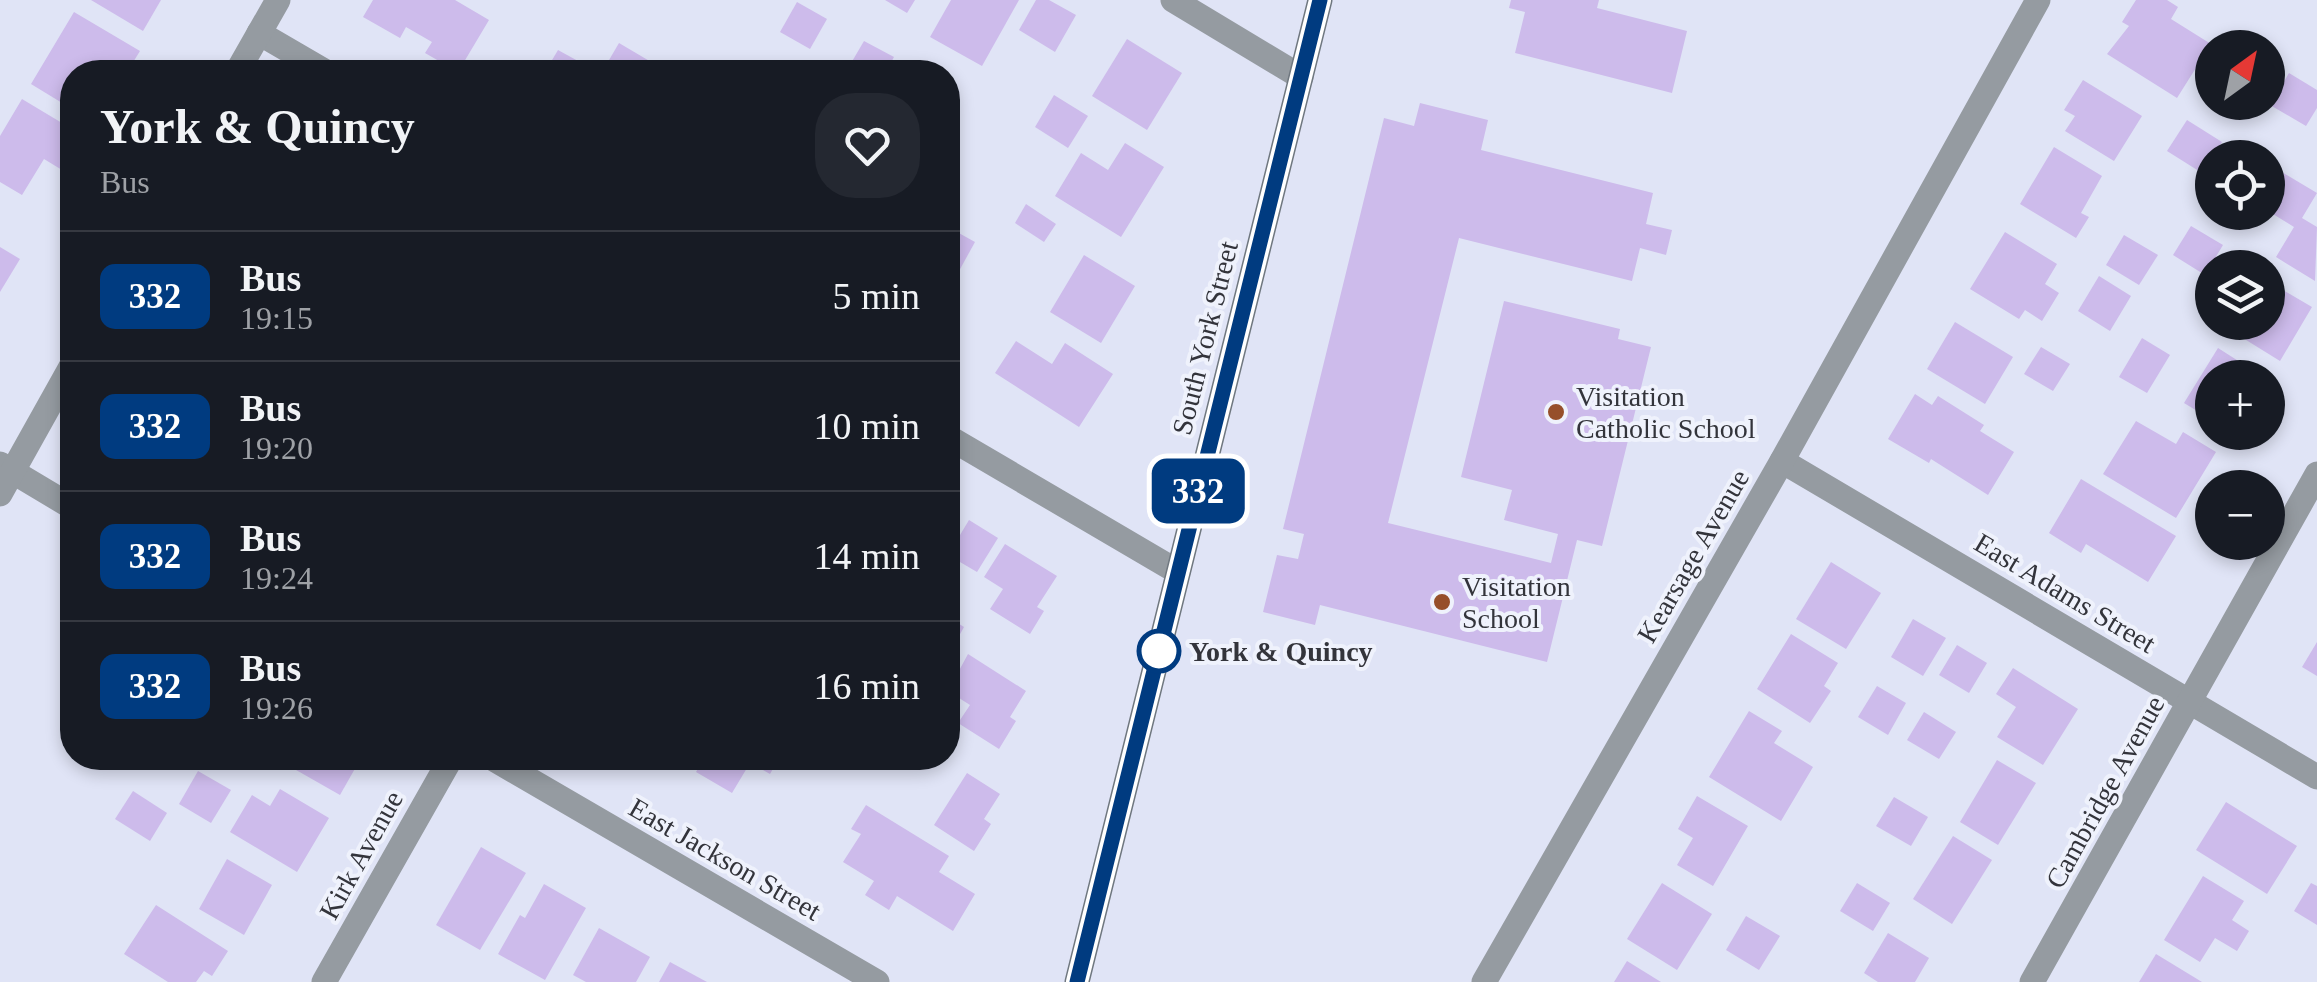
<!DOCTYPE html>
<meta charset="utf-8">
<style>
:root{--surface:#171b24;--page:#242831;--text:#f1f3f6;--muted:#9ea1a6;--line:#363941}
body{margin:0;font-family:Georgia,serif;background:var(--page);color:var(--text);height:100vh;display:flex;flex-direction:column;font-size:38px;white-space:nowrap}
*{box-sizing:border-box;margin:0}
p{font-size:32px;color:var(--muted)}
.icon{flex:none;width:55px;height:55px;fill:none;stroke:currentColor;stroke-width:2;stroke-linecap:round;stroke-linejoin:round}
.map{position:relative;flex:1;overflow:hidden}
.drawer{position:absolute;left:60px;top:60px;width:900px;height:710px;display:flex;flex-direction:column;background:var(--surface);border-radius:40px;box-shadow:0 5px 15px #0003}
.drawer>*{flex:none}
.badge{padding:0 20px;border-radius:15px;font-size:35px;line-height:65px}
.needle{width:65px;rotate:33deg}
.fabs{position:absolute;left:2195px;top:30px;display:grid;gap:20px}
.fabs a{display:grid;place-items:center;width:90px;height:90px;border-radius:50%;background:var(--surface);box-shadow:0 5px 15px #0003;font-size:50px}
.map>.badge{position:absolute;translate:-50% -50%;box-shadow:0 0 0 5px #fff}
.round{display:grid;place-items:center;flex:none;width:105px;height:105px;border-radius:40px;background:var(--page)}
.headline{display:flex;align-items:center;justify-content:space-between;height:170px;padding:0 40px}
h1{font-size:48px;font-weight:600;line-height:75px}
ul{padding:0;list-style:none}
li{display:flex;align-items:center;gap:30px;height:130px;padding:0 40px;border-top:2px solid var(--line)}
li div{flex:1}
li b{display:block;font-size:38px}
li em{font-style:normal}
li .badge{min-width:110px;font-weight:700;text-align:center}
.map>svg:first-child{display:block}
.building{fill:#cdbbeb}
.lines{fill:none;stroke-linecap:round;stroke-linejoin:round}
.minor{stroke:#959ba1;stroke-width:25}
.secondary{stroke:#6f777f;stroke-width:25}
.line-casing{stroke:#fff;stroke-width:22}
.line{stroke:#003b80;stroke-width:15}
.poi-dot{fill:#964f2a;stroke:#eff2fc;stroke-width:4}
.stop-dot{fill:#fff;stroke:#003b80;stroke-width:5}
.labels{text-anchor:middle;dominant-baseline:central;stroke-width:8;stroke-linejoin:round;paint-order:stroke}
.street-label{font-size:28px;fill:#33343b;stroke:#eff2fc}
.poi-label{font-size:28px;fill:#33343b;stroke:#eff2fc;text-anchor:start}
.stop-label{font-size:28px;font-weight:bold;fill:#33343b;stroke:#eff2fc;text-anchor:start}
</style>
<div class="map">
<svg width="2317" height="982" viewBox="0 0 2317 982">
<rect width="100%" height="100%" fill="#e0e4f6"/>
<!-- building -->
<g class="building">
<path d="M91 0H161L143 31Z"/>
<path d="M373 0H455L489 20 458 72 425 53 432 42 406 27 400 38 363 17Z"/>
<path d="M885 0H915L907 13Z"/>
<path d="M951 0H1019L982 66 930 37Z"/>
<path d="M1036 0H1049L1076 15 1055 52 1019 30Z"/>
<path d="M1511 0H1599L1597 8 1687 31 1672 93 1515 53 1525 12 1509 8Z"/>
<path d="M2136 0H2167L2178 7 2171 19 2211 44 2177 98 2107 54 2129 26 2122 22Z"/>
<path d="M797 2 827 19 810 49 780 32Z"/>
<path d="M74 12 140 51 127 72H72V109L31 84Z"/>
<path d="M1127 39 1182 73 1147 130 1092 96Z"/>
<path d="M864 41 894 57 886 72 847 70Z"/>
<path d="M619 43 663 69 661 72H602Z"/>
<path d="M558 50 598 72H545Z"/>
<path d="M2289 73 2317 90V108L2306 126 2270 105Z"/>
<path d="M2083 80 2142 116 2114 161 2065 131 2075 116 2064 110Z"/>
<path d="M1054 95 1088 116 1068 148 1035 127Z"/>
<path d="M22 99 72 129V164L67 173 44 159 22 195 0 182V136Z"/>
<path d="M1420 103 1488 120 1481 150 1653 193 1646 224 1672 230 1666 255 1640 248 1632 281 1459 238 1388 523 1551 563 1558 534 1504 520 1512 490 1461 477 1504 301 1620 329 1618 339 1651 347 1602 546 1577 540 1547 662 1320 605 1315 625 1263 612 1277 555 1298 559 1304 534 1283 529 1384 118 1414 126Z"/>
<path d="M2187 120 2222 142 2202 173 2167 151Z"/>
<path d="M1125 143 1164 167 1121 237 1055 196 1081 153 1108 170Z"/>
<path d="M2054 147 2102 176 2081 213 2089 217 2076 238 2020 204Z"/>
<path d="M2270 165 2317 193 2302 218 2317 227 2315 281 2276 257 2294 227 2268 211V170Z"/>
<path d="M1026 204 1056 224 1044 242 1015 223Z"/>
<path d="M2191 226 2223 245 2205 275 2173 255Z"/>
<path d="M948 227 975 242 948 291Z"/>
<path d="M2005 232 2057 264 2045 284 2059 293 2042 321 2025 310 2019 319 1970 289Z"/>
<path d="M2124 235 2158 255 2139 285 2106 265Z"/>
<path d="M0 247 20 259 0 292Z"/>
<path d="M1084 255 1135 286 1101 343 1050 312Z"/>
<path d="M2099 276 2131 296 2110 331 2078 311Z"/>
<path d="M2271 283 2312 307 2280 361 2217 322H2268V289Z"/>
<path d="M1955 322 2013 357 1985 404 1927 369Z"/>
<path d="M2142 338 2170 355 2147 393 2119 377Z"/>
<path d="M1016 341 1052 364 1065 343 1113 374 1079 427 995 373Z"/>
<path d="M2041 347 2070 364 2053 391 2024 374Z"/>
<path d="M2218 348 2265 378H2212V420L2184 403Z"/>
<path d="M1915 394 1932 405 1938 396 1984 425 1980 431 2014 452 1988 495 1931 459 1929 463 1888 439Z"/>
<path d="M2136 421 2176 444 2183 432 2216 452 2176 518 2103 474Z"/>
<path d="M2081 479 2176 536 2148 582 2086 544 2081 553 2049 533Z"/>
<path d="M969 520 998 538 977 572 948 555Z"/>
<path d="M1005 544 1057 576 1037 607 1044 611 1030 634 990 609 1003 589 984 577Z"/>
<path d="M1831 562 1881 593 1846 649 1796 619Z"/>
<path d="M948 617 964 627 948 656Z"/>
<path d="M1913 619 1946 638 1923 676 1891 657Z"/>
<path d="M1791 634 1838 663 1824 686 1831 691 1810 723 1757 689Z"/>
<path d="M2317 642V676L2302 667Z"/>
<path d="M1957 645 1987 663 1969 693 1939 675Z"/>
<path d="M968 654 1026 691 1010 717 1016 721 999 749 958 723 970 705 948 691Z"/>
<path d="M2013 668 2078 709 2043 765 1997 737 2016 707 1996 694Z"/>
<path d="M1877 686 1906 703 1888 735 1858 717Z"/>
<path d="M1749 711 1782 731 1774 743 1813 767 1781 821 1709 777Z"/>
<path d="M1924 712 1956 732 1939 759 1907 740Z"/>
<path d="M275 758H361L340 795Z"/>
<path d="M704 758H779L770 774 750 763 732 793 696 772Z"/>
<path d="M1997 760 2036 783 1998 845 1960 822Z"/>
<path d="M198 771 231 790 211 823 179 804Z"/>
<path d="M967 773 1000 794 984 819 991 824 974 851 934 825Z"/>
<path d="M280 789 329 818 297 872 230 832 252 795 270 806Z"/>
<path d="M133 791 167 813 150 841 115 819Z"/>
<path d="M1697 796 1748 826 1713 886 1677 865 1693 838 1678 829Z"/>
<path d="M1894 797 1928 817 1911 846 1876 826Z"/>
<path d="M2226 802 2297 846 2267 894 2196 850Z"/>
<path d="M866 805 949 856 939 872 975 894 953 931 897 896 889 910 865 895 874 881 843 862 861 834 851 829Z"/>
<path d="M1953 836 1992 860 1952 924 1913 899Z"/>
<path d="M481 847 526 873 480 950 436 925Z"/>
<path d="M227 859 272 885 244 935 199 909Z"/>
<path d="M2203 876 2244 901 2232 920 2249 931 2237 951 2215 938 2200 962 2164 940Z"/>
<path d="M1662 883 1712 914 1677 970 1627 939Z"/>
<path d="M1857 883 1890 903 1873 931 1840 911Z"/>
<path d="M2311 883 2317 886V925L2294 911Z"/>
<path d="M544 884 586 908 545 980 498 954 520 915 525 918Z"/>
<path d="M156 905 228 951 212 976 204 971 196 982H168L124 954Z"/>
<path d="M1746 916 1780 936 1759 970 1726 950Z"/>
<path d="M599 928 650 957 636 982H586L573 975Z"/>
<path d="M1888 933 1929 958 1915 982H1878L1864 973Z"/>
<path d="M2156 954 2202 982H2139Z"/>
<path d="M1627 961 1661 982H1614Z"/>
<path d="M670 962 707 982H659Z"/>
</g>
<g class="lines">
<!-- minor -->
<g class="minor">
<path d="M1173 0 1301 77"/>
<path d="M259 33 326 72"/>
<path d="M237 72 278 0"/>
<path d="M948 437 1178 572"/>
<path d="M1782 461 2317 777"/>
<path d="M0 464 72 507"/>
<path d="M0 494 72 365"/>
<path d="M492 758 877 982"/>
<path d="M324 982 451 758"/>
<path d="M1484 982 1782 461 2038 0"/>
<path d="M2032 982 2317 474"/>
</g>
<!-- secondary -->
<path class="secondary" d="M1077 982 1320 0"/>
</g>
<g class="lines">
<defs>
<path id="line" d="M1077 982 1320 0"/>
</defs>
<!-- line casing -->
<use href="#line" class="line-casing"/>
<!-- line -->
<use href="#line" class="line"/>
</g>
<!-- markers -->
<g class="poi-dot">
<circle cx="1556" cy="412" r="10"/>
<circle cx="1442" cy="602" r="10"/>
</g>
<circle class="stop-dot" cx="1159" cy="651" r="20"/>
<g class="labels">
<!-- street labels -->
<g class="street-label">
<text transform="translate(1205 338) rotate(-76)">South York Street</text>
<text transform="translate(1693 556) rotate(-60)">Kearsage Avenue</text>
<text transform="translate(2065 593) rotate(31)">East Adams Street</text>
<text transform="translate(2105 792) rotate(-61)">Cambridge Avenue</text>
<text transform="translate(361 855) rotate(-61)">Kirk Avenue</text>
<text transform="translate(725 859) rotate(30)">East Jackson Street</text>
</g>
<!-- poi labels -->
<g class="poi-label">
<text x="1576" y="396">Visitation<tspan x="1576" dy="32">Catholic School</tspan></text>
<text x="1462" y="586">Visitation<tspan x="1462" dy="32">School</tspan></text>
</g>
<!-- stop labels -->
<g class="stop-label">
<text x="1189" y="651">York &amp; Quincy</text>
</g>
</g>
</svg>
<div class="fabs">
<a><svg class="needle" viewBox="-14 -14 28 28"><path d="M0-13l5 13h-10z" fill="#e53935"/><path d="M0 13l5-13h-10z" fill="#9ea1a6"/></svg></a>
<a><svg class="icon" aria-label="locate" viewBox="0 0 24 24"><circle cx="12" cy="12" r="6"/><path d="M12 2v4M12 18v4M2 12h4M18 12h4"/></svg></a>
<a><svg class="icon" aria-label="layers" viewBox="0 0 24 24"><path d="M12 4l9 5-9 5-9-5zM3 14l9 5 9-5"/></svg></a>
<a>+</a>
<a>−</a>
</div>
<b class="badge" style="left:1198px;top:491px;background:#003b80;color:#fff">332</b>
<section class="drawer">
<div class="headline"><div><h1>York &amp; Quincy</h1><p>Bus</p></div><a class="round"><svg class="icon" aria-label="heart" viewBox="0 0 24 24"><path d="M12 20l-8-8c-3-5 5-10 8-4 3-6 11-1 8 4z"/></svg></a></div>
<ul>
<li><span class="badge" style="background:#003b80;color:#fff">332</span><div><b>Bus</b><p>19:15</p></div><em>5 min</em></li>
<li><span class="badge" style="background:#003b80;color:#fff">332</span><div><b>Bus</b><p>19:20</p></div><em>10 min</em></li>
<li><span class="badge" style="background:#003b80;color:#fff">332</span><div><b>Bus</b><p>19:24</p></div><em>14 min</em></li>
<li><span class="badge" style="background:#003b80;color:#fff">332</span><div><b>Bus</b><p>19:26</p></div><em>16 min</em></li>
</ul>
</section>
</div>
